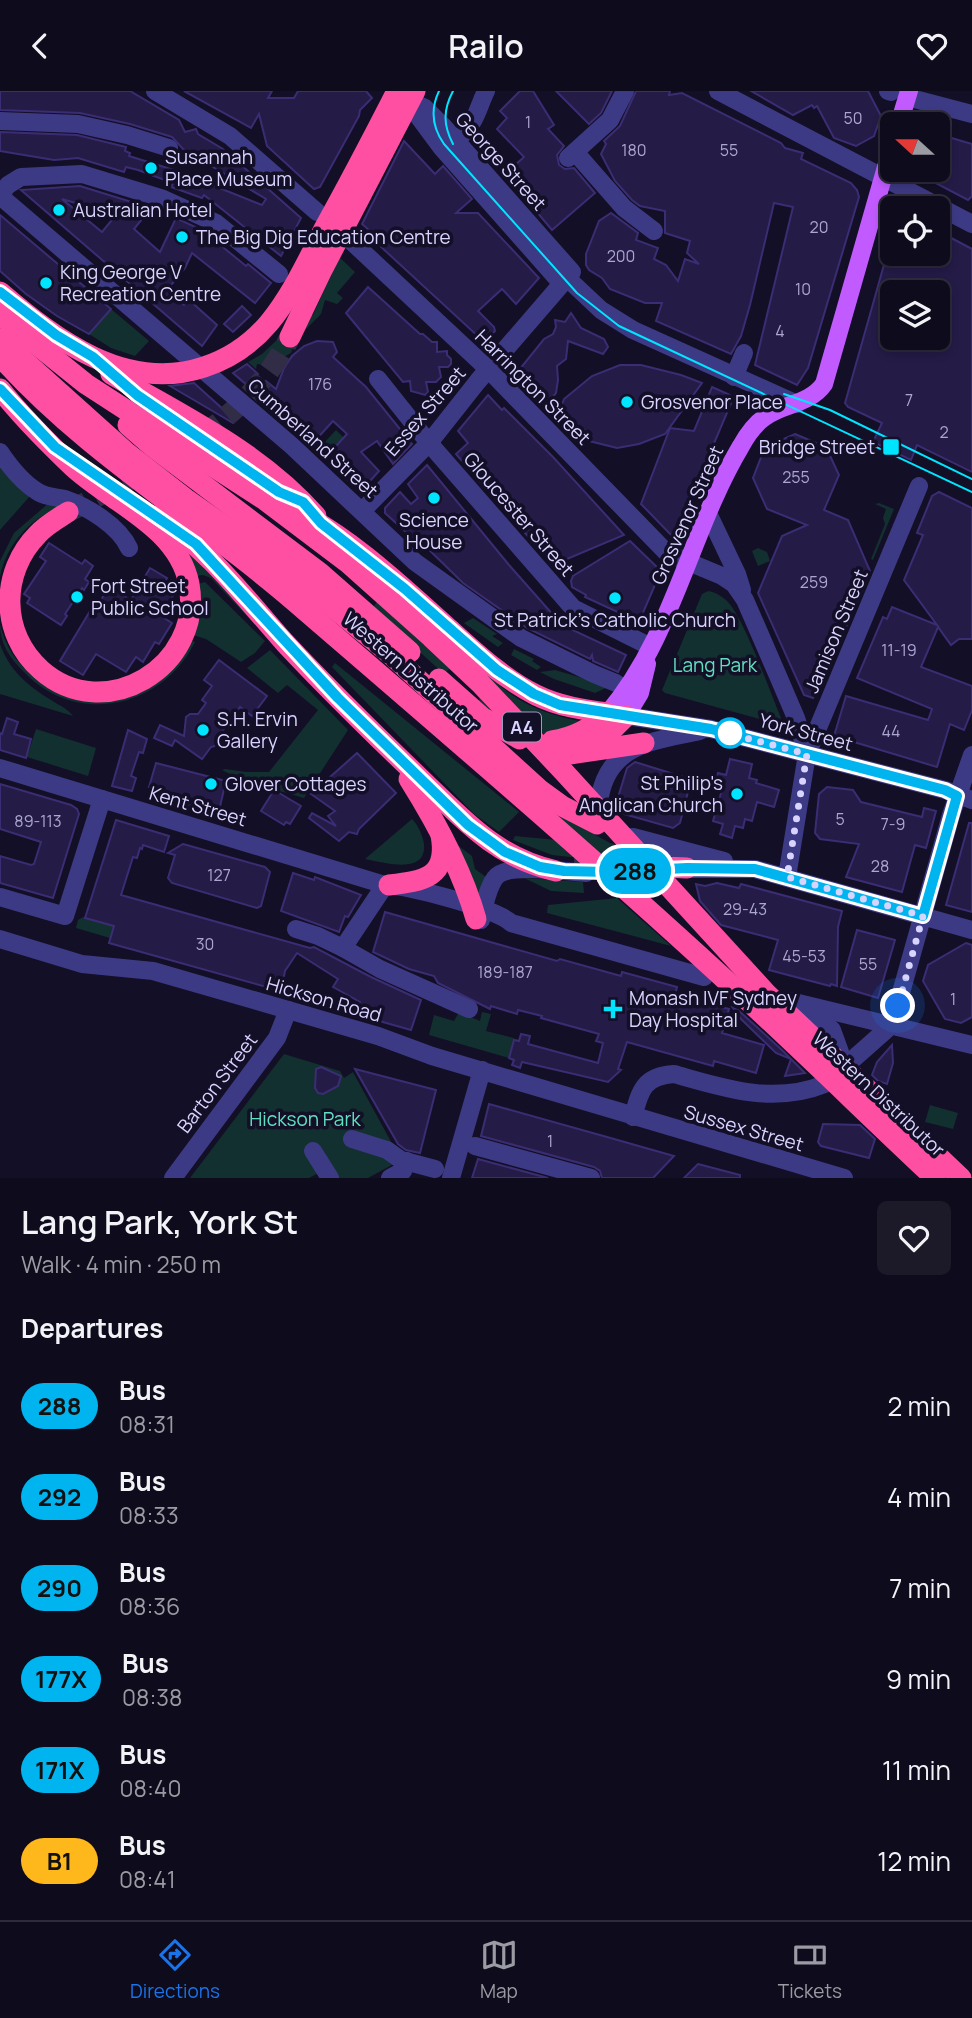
<!DOCTYPE html>
<meta charset="utf-8">
<style>
:root{--surface:#0e0b1c;--page:#1c1929;--text:#f1f3f6;--muted:#9b9ba3;--line:#2e2b3b;--accent:#1a73e8}
body{margin:0;font-family:Manrope,sans-serif;background:var(--page);color:var(--text);height:100vh;display:flex;flex-direction:column;font-size:26px;white-space:nowrap}
*{box-sizing:border-box;margin:0}
p{font-size:23px;color:var(--muted)}
.icon{flex:none;width:38px;height:38px;fill:none;stroke:currentColor;stroke-width:2;stroke-linecap:round;stroke-linejoin:round}
.map{position:relative;height:1087px;overflow:hidden}
.details{display:flex;flex-direction:column;background:var(--surface);flex:1}
.details>*{flex:none}
.badge{padding:0 14px;border-radius:23px;font-size:24px;line-height:46px}
.needle{width:46px;rotate:291deg}
.fabs{position:absolute;left:880px;top:21px;display:grid;gap:14px}
.fabs a{display:grid;place-items:center;width:70px;height:70px;border-radius:10px;background:var(--surface);box-shadow:0 4px 10px #0003,0 0 0 2px var(--line);font-size:35px}
.you{position:absolute;width:35px;height:35px;margin:-18px;border:5px solid #fff;border-radius:50%;background:#1a73e8;box-shadow:0 0 0 10px #1a73e833}
.map>.badge{position:absolute;translate:-50% -50%;box-shadow:0 0 0 4px #fff}
h2{padding:0 21px;font-size:26px;line-height:63px}
.round{display:grid;place-items:center;flex:none;width:74px;height:74px;border-radius:10px;background:var(--page)}
.headline{display:flex;align-items:center;justify-content:space-between;height:119px;padding:0 21px}
h1{font-size:33px;font-weight:600;line-height:52px}
ul{padding:0;list-style:none}
li{display:flex;align-items:center;gap:21px;height:91px;padding:0 21px}
li div{flex:1}
li b{display:block;font-size:26px}
li em{font-style:normal}
li .badge{min-width:77px;font-weight:700;text-align:center}
header{display:flex;justify-content:space-between;align-items:center;height:91px;padding:0 21px;background:var(--surface);font-size:32px;font-weight:600}
.menu{display:flex;justify-content:space-around;align-items:center;height:98px;border-top:2px solid var(--line);background:var(--surface);font-size:19px;color:var(--muted)}
.menu a{display:grid;justify-items:center;gap:4px}
.menu .selected{color:var(--accent)}
.map>svg:first-child{display:block}
.green{fill:#12302f}
.building{fill:#241b47;stroke:#3b2d73;stroke-width:2;fill-rule:evenodd}
.lines{fill:none;stroke-linecap:round;stroke-linejoin:round}
.highway-tunnel{stroke:#312d47;stroke-width:21;stroke-dasharray:21 10;stroke-linecap:butt}
.minor{stroke:#3d3a85;stroke-width:18}
.major{stroke:#c25bff;stroke-width:18}
.highway{stroke:#ff4fa3;stroke-width:21}
.tram{stroke:#00e5ff;stroke-width:2}
.line-casing{stroke:#fff;stroke-width:16}
.line{stroke:#00b5ef;stroke-width:10}
.walk{stroke:#d9d4ff;stroke-width:7;stroke-dasharray:0 12.6}
.poi-dot{fill:#00e5ff;stroke:#130f26;stroke-width:2.5}
.stop-dot{fill:#fff;stroke:#00b5ef;stroke-width:3.5}
.labels{text-anchor:middle;dominant-baseline:central;stroke-width:7;stroke-linejoin:round;paint-order:stroke}
.number-label{font-size:16px;fill:#aca6d1}
.shield{fill:#130f26;stroke:#9e99be;stroke-width:2}
.shield-label{font-size:18px;font-weight:bold;fill:#d9d4ff}
.poi-label{font-size:19px;fill:#d9d4ff;stroke:#130f26;text-anchor:start}
.street-label{font-size:19px;fill:#d9d4ff;stroke:#130f26}
.park-label{font-size:19px;fill:#5fe0c0;stroke:#130f26}
</style>
<header><svg class="icon" aria-label="back" viewBox="0 0 24 24"><path d="M15 5l-7 7 7 7"/></svg>Railo<svg class="icon" aria-label="heart" viewBox="0 0 24 24"><path d="M12 20l-8-8c-3-5 5-10 8-4 3-6 11-1 8 4z"/></svg></header>
<div class="map">
<svg width="972" height="1087" viewBox="0 0 972 1087">
<rect width="100%" height="100%" fill="#130f26"/>
<!-- green -->
<g class="green">
<path d="M338 165 355 181 337 202 343 207 337 213 325 209 321 223 306 238 304 237 310 223 313 224C322 205 329 186 338 165Z"/>
<path d="M111 218 149 250 135 265 111 257 89 243Z"/>
<path d="M280 246 294 254 291 262 275 271 268 265 264 274 257 273 256 278 248 271 262 263Z"/>
<path d="M336 339 344 347 327 365 322 354Z"/>
<path d="M0 369 30 405 0 439Z"/>
<path d="M50 411 59 415C29 430 7 452 0 486V470L14 442Z"/>
<path d="M879 412 894 418 873 469 871 468 885 433 883 427 886 418 875 413Z"/>
<path d="M758 457 767 461 770 470 758 475 752 460Z"/>
<path d="M193 462 261 540 211 487 203 484 196 485 189 467Z"/>
<path d="M205 491 265 550 255 562 241 571 206 548 193 544 199 518 198 493Z"/>
<path d="M708 500C715 501 722 505 727 510 744 526 771 604 782 629L778 633 665 602 662 599 702 503Z"/>
<path d="M377 511 442 570 450 578 443 582 372 518Z"/>
<path d="M473 527 497 543 492 545 503 552 498 556 464 532Z"/>
<path d="M0 533C13 594 90 629 144 600 166 589 177 569 191 549L195 551C162 618 75 636 23 580 9 566 0 553 0 533Z"/>
<path d="M0 553C9 579 28 595 51 609 60 615 67 617 73 625L0 603Z"/>
<path d="M514 558 534 568 532 570 541 576 537 579 511 564Z"/>
<path d="M270 559 348 639 304 707 244 690 222 679 225 678 246 681H269L318 619 287 594 278 602 247 577Z"/>
<path d="M335 572 519 721 499 741 474 723 332 576Z"/>
<path d="M555 579 610 595 595 602 554 588 540 581Z"/>
<path d="M488 583C514 611 544 623 580 630L551 644 532 643 478 613 485 587Z"/>
<path d="M36 638 96 657 88 685 27 666Z"/>
<path d="M544 716 610 752 659 767 570 766 552 764 513 749 515 745 557 749Z"/>
<path d="M412 728C418 734 423 745 424 753 427 785 382 771 365 768Z"/>
<path d="M452 750 472 765 475 778 486 786 480 805Z"/>
<path d="M524 787 583 791 584 802 551 800Z"/>
<path d="M617 807 671 855 547 822 548 814Z"/>
<path d="M83 826 114 835 110 847 76 837 78 829Z"/>
<path d="M459 921 480 930 482 921 491 923 486 940 514 947 509 967 429 944 434 924 454 930Z"/>
<path d="M284 963 340 980 344 987 353 981 401 1069 368 1087H338L332 1075 309 1087H190Z"/>
<path d="M930 1014 958 1022 953 1038 925 1031Z"/>
</g>
<!-- building -->
<g class="building">
<path d="M0 0H130L179 29 185 41 196 38 198 43 223 58 301 127 281 165 204 104 202 107 171 96 173 92 138 79 126 76 124 81 78 67 54 69 0 60V41L77 44 126 56 125 60 130 62 129 65 177 80 262 114 266 108 183 58 172 46 130 33 80 22 0 19Z"/>
<path d="M184 0H272L268 7H294L298 0H366L372 7 360 19 359 25 320 96 314 98 267 55 259 23 251 37Z"/>
<path d="M520 0H533L554 34 548 38 564 55 557 64 559 74 565 78 574 77 595 102 552 139 505 83 524 66 497 38 507 27 500 20Z"/>
<path d="M556 0H612L601 22 589 33Z"/>
<path d="M636 0H670L669 4 682 2 781 52 785 57 803 62 801 68 851 92 857 99 859 106 808 277 797 294 755 274 793 116 774 112 750 214 741 245 731 263 656 230 662 212H645L610 198 602 187 589 179 586 174V163L599 130 611 122 638 142 636 149 658 157 654 168 666 174 678 190 685 168 699 173 687 162 690 150 665 142V120L640 115 632 109 615 90 601 63 606 53 604 50 620 35Z"/>
<path d="M751 0H868L881 25 874 45 856 55 834 47 817 15 814 17 812 14 793 24Z"/>
<path d="M938 43 972 53V105L968 109 911 79H938Z"/>
<path d="M404 50 435 83 443 75 472 108 456 122H478L539 187 516 213 502 198 478 220 494 236 495 240 488 248 482 249 367 143 370 140 362 133Z"/>
<path d="M80 95 151 117 134 138 160 161 176 127 202 139 246 175 248 173 271 192 255 212 192 162 185 177 167 199 184 214 189 209 217 234 202 255 21 99ZM62 108 116 124 102 141Z"/>
<path d="M0 124 111 218 89 243 57 225 26 203 0 180Z"/>
<path d="M938 140 972 158V381L917 354 911 369 873 351 882 332 848 316 845 312 887 163H919L938 175ZM892 201H938V247H892Z"/>
<path d="M368 196 420 243H423L432 251H437V261L447 260V264L451 268V273L448 276H439L441 286 436 291H426L428 301 425 304 411 300 410 290 403 291 346 222Z"/>
<path d="M242 215 251 224 233 241 224 233Z"/>
<path d="M571 222 581 237 604 248 608 256 603 263 568 250 566 268 557 275 558 289 556 302 546 314 515 284 544 248 553 243 556 236 555 229 565 231Z"/>
<path d="M317 250 333 251 337 261 333 266 366 296 412 353 393 373 377 350 361 361 379 380 361 400 343 385 346 382 327 365 347 343 333 330 312 353 257 304 266 290 276 298 284 277 292 265 304 255Z"/>
<path d="M247 273 258 283 248 295 233 282Z"/>
<path d="M620 274H641L681 284 702 292 665 343 639 353 617 357 585 349 588 341 557 326 564 308 592 285Z"/>
<path d="M194 292 235 329 233 332 170 295Z"/>
<path d="M712 296 730 304 732 310 674 447 641 413 670 337 694 340Z"/>
<path d="M488 304 502 319 504 317 553 366 624 444 567 468 552 467 539 458 456 363 468 352 458 340Z"/>
<path d="M795 343 826 356 839 384 824 419 848 429 870 480 837 557 834 556 813 607 804 604 758 502 782 445 807 434 767 418 753 387 765 356Z"/>
<path d="M427 374 509 474 562 534 626 564 618 581 593 570 592 564 590 568 527 537 463 492 420 450 418 452 385 422V417L400 401 411 413 418 407 408 393Z"/>
<path d="M939 401 972 417V548H959L951 554 938 536 921 576 972 595V619L964 639 950 633 937 676 834 645 846 605 928 629 932 618 857 587 883 526 887 528 892 516 937 534 904 489 923 444 917 442 932 405Z"/>
<path d="M630 450 661 480 639 531 585 506 586 504 572 496 571 490 573 485Z"/>
<path d="M49 452 82 473 85 469 93 475 85 488 89 491 84 499 82 497 65 523 67 525 61 534 27 512 30 507 24 503 46 470 40 466Z"/>
<path d="M150 477 167 487 161 497 173 505 161 525 172 532 159 553 155 551 143 571 136 566 126 581 96 563 83 584 60 570 93 515 97 517 108 496 131 509Z"/>
<path d="M219 569 267 605 252 625 240 616 221 642 223 648 222 653 211 656 202 668 175 649 172 655 154 647 160 634 184 645 186 626 190 623H198L206 612 202 609 212 595 204 589Z"/>
<path d="M7 627 18 631 14 643 31 648 26 667 0 659V642L2 643Z"/>
<path d="M128 639 147 648 143 662 139 661 131 685 136 687 132 700 112 695Z"/>
<path d="M357 662 396 702 359 738 357 743 349 741 339 750 309 727 312 722 336 735 328 725 335 720 311 703Z"/>
<path d="M730 668 752 673 749 687 757 689 756 692 779 699 774 716 757 711 752 730 745 728 743 737 735 735 732 747 720 743 723 733 713 730 723 695 715 693 718 682 726 684Z"/>
<path d="M635 671 687 687 690 693 680 732 673 737 620 722 616 713 627 677Z"/>
<path d="M156 672 226 690 218 724 189 716 191 708 149 696Z"/>
<path d="M0 693 71 714 77 718 79 723 53 807 0 792V765L31 774 34 773 41 751 0 738Z"/>
<path d="M827 696 853 699 861 711 922 726 924 717 936 720 926 757 915 754 902 801 846 786 859 753 820 748 815 742 819 703Z"/>
<path d="M274 699 301 715 290 733 286 731 284 734 261 720Z"/>
<path d="M116 729 169 745 164 761 143 754 142 758 140 757 137 767 133 766 121 804 310 857 314 856 371 886 421 909 411 939 351 922 360 911 333 896 338 888 297 862 285 880 281 900 109 852 114 835 85 827Z"/>
<path d="M969 732H972V821L946 814Z"/>
<path d="M183 753 265 776 270 781 261 815 257 817 172 792 168 787 175 764 168 762Z"/>
<path d="M293 782 314 789 315 786 361 804 348 826 345 825 339 841 281 820Z"/>
<path d="M717 792 739 797 741 793 842 820 838 836 837 895 831 893 830 895 769 879 778 849 721 834 700 810 696 793 705 795Z"/>
<path d="M385 821 557 870 560 868 621 885 622 881 677 896 675 904 729 918 722 942 764 954 756 982 714 970 713 975 627 951 618 978 621 979 608 991 522 971 520 977 512 974 514 969 509 967 514 949 519 950 521 943 530 945 528 953 598 972 603 952 596 950 599 943 541 927 542 925 518 919 517 923 491 915 490 918 438 892 434 885 409 878 373 861Z"/>
<path d="M857 839 895 849 878 907 841 896Z"/>
<path d="M966 852 972 854V926L961 932 945 928 923 890 928 874Z"/>
<path d="M733 917 738 919 759 938 783 960 805 982 785 985 791 968 776 962 741 928Z"/>
<path d="M892 954 893 972 887 993 878 990 872 984 877 971Z"/>
<path d="M321 976 341 985 338 995 323 1003 318 1002 315 997 316 978Z"/>
<path d="M355 978 436 999 420 1062 406 1059 398 1053Z"/>
<path d="M489 1013 607 1046 674 1065 653 1087H602L600 1080 594 1076 481 1045Z"/>
<path d="M823 1033 860 1034 875 1048 869 1067 821 1055 818 1051Z"/>
<path d="M478 1068 548 1087H472Z"/>
<path d="M698 1073 740 1084V1087H684Z"/>
</g>
<g class="lines">
<!-- highway-tunnel -->
<g class="highway-tunnel">
<path d="M68 421C153 375 244 337 290 246"/>
<path d="M574 771 606 773"/>
</g>
<!-- minor -->
<g class="minor">
<path d="M155 0 230 45 317 121"/>
<path d="M718 0 972 133"/>
<path d="M888 0 891 1"/>
<path d="M907 6 972 23"/>
<path d="M415 16 418 25 441 56 562 193"/>
<path d="M0 30 78 33 127 44 169 57"/>
<path d="M461 45C477 29 477 19 486 0"/>
<path d="M575 61 624 117 654 140"/>
<path d="M568 67 610 29 625 0"/>
<path d="M0 104 8 94 21 86 82 83 161 107 216 132 279 183"/>
<path d="M0 105 292 355 415 471 521 547 594 583 616 592"/>
<path d="M349 148 489 279 667 462 722 485 734 493 745 509 778 585 796 627 807 663"/>
<path d="M567 187 601 219 633 239 797 313"/>
<path d="M734 286 744 262"/>
<path d="M378 288 429 352 573 517 651 556"/>
<path d="M0 361C10 376 23 392 38 401 46 406 56 406 65 408 88 416 119 435 129 457"/>
<path d="M363 419 429 352 478 290 572 181 443 35 425 17 412 11"/>
<path d="M708 422 737 483 742 499"/>
<path d="M615 623 711 638 945 699 972 709"/>
<path d="M0 677 385 794C406 794 498 818 511 832L704 886"/>
<path d="M600 705C610 652 656 650 700 640"/>
<path d="M633 746 724 770"/>
<path d="M675 778H755L972 839"/>
<path d="M787 786 807 663 919 395"/>
<path d="M385 794 343 857 380 878 469 918"/>
<path d="M0 806 65 825 102 708"/>
<path d="M481 829C484 816 487 798 495 787 506 771 568 781 586 782"/>
<path d="M296 838 318 845 343 857"/>
<path d="M0 848 82 873 153 880 378 945 432 965 844 1087"/>
<path d="M786 909 972 954"/>
<path d="M807 918 832 939 840 961"/>
<path d="M851 970 886 939 895 923 951 724 972 664"/>
<path d="M633 1026C640 1000 643 985 674 983 724 997 773 1014 825 993"/>
<path d="M352 1048 387 1059 401 1069 435 1078"/>
<path d="M475 1055 591 1087"/>
<path d="M313 1060 330 1087"/>
<path d="M173 1087 277 947 288 919"/>
<path d="M390 1087 403 1080 407 1070"/>
<path d="M451 1087 482 979"/>
</g>
<!-- major -->
<g class="major">
<path d="M899 33 909 0"/>
<path d="M608 622C673 546 690 440 741 355 747 344 755 333 765 326 784 312 809 314 824 293L892 55"/>
<path d="M626 625 640 602 647 573"/>
</g>
<!-- highway -->
<g class="highway">
<path d="M0 201C56 249 126 302 204 276 229 268 252 252 269 232 292 204 308 169 325 136 350 91 374 45 397 0"/>
<path d="M0 224 86 293 265 409 347 471 431 546 480 592 564 681 766 902 961 1087"/>
<path d="M290 246 321 181 415 0"/>
<path d="M0 248 127 362 186 408 292 483 388 561 540 699 562 715 597 733"/>
<path d="M0 265C85 361 197 426 293 509 445 640 597 770 744 906 808 965 871 1027 935 1087"/>
<path d="M111 283C183 325 260 361 316 425"/>
<path d="M0 298C20 324 49 353 73 376 112 412 178 436 189 493 204 576 104 635 41 579 0 543 0 481 38 443 46 434 57 428 68 421"/>
<path d="M128 334 152 355 320 482 410 561"/>
<path d="M293 418C351 447 399 493 446 535 474 560 502 587 536 604 558 615 584 619 608 622"/>
<path d="M156 425C209 458 244 506 285 552 329 599 375 644 421 688 464 729 495 766 556 780"/>
<path d="M439 588 483 627 520 648"/>
<path d="M552 650C573 647 592 637 608 622"/>
<path d="M586 658 608 643 626 625"/>
<path d="M563 664 644 652"/>
<path d="M409 688C436 731 462 778 476 828"/>
<path d="M612 774 635 775"/>
<path d="M662 776 687 777"/>
<path d="M389 794C423 790 449 787 441 744"/>
</g>
<!-- tram -->
<g class="tram">
<path d="M439 0C430 19 432 36 444 53L577 202 619 235 972 401"/>
<path d="M453 0C443 19 443 34 453 53"/>
<path d="M784 303 830 319 972 388"/>
</g>
</g>
<g class="lines">
<defs>
<path id="line" d="M0 201 56 244 93 266 137 304 279 401 303 411 321 432 405 498 497 579 534 603 560 614 711 638 945 699 957 705 923 825 755 778 687 777 607 781 564 780 540 776 505 761 468 734 338 607 196 453 55 356 0 298"/>
</defs>
<!-- line casing -->
<use href="#line" class="line-casing"/>
<!-- line -->
<use href="#line" class="line"/>
<!-- walk -->
<path class="walk" d="M730 642H727L807 663 787 786 923 825 898 915"/>
</g>
<!-- markers -->
<g class="poi-dot">
<circle cx="151" cy="77" r="7"/>
<circle cx="59" cy="119" r="7"/>
<circle cx="182" cy="146" r="7"/>
<circle cx="46" cy="192" r="7"/>
<circle cx="627" cy="311" r="7"/>
<rect x="882" y="347" width="18" height="18" rx="3.5"/>
<circle cx="434" cy="407" r="7"/>
<circle cx="77" cy="506" r="7"/>
<circle cx="615" cy="507" r="7"/>
<circle cx="203" cy="639" r="7"/>
<circle cx="211" cy="693" r="7"/>
<circle cx="737" cy="703" r="7"/>
<path d="M609.5 907.5h7v7h7v7h-7v7h-7v-7h-7v-7h7z"/>
</g>
<circle class="stop-dot" cx="730" cy="642" r="14"/>
<g class="labels">
<!-- number labels -->
<g class="number-label">
<text x="853" y="27">50</text>
<text x="528" y="31">1</text>
<text x="634" y="59">180</text>
<text x="729" y="59">55</text>
<text x="819" y="136">20</text>
<text x="621" y="165">200</text>
<text x="803" y="198">10</text>
<text x="780" y="240">4</text>
<text x="320" y="293">176</text>
<text x="909" y="309">7</text>
<text x="944" y="341">2</text>
<text x="796" y="386">255</text>
<text x="814" y="491">259</text>
<text x="899" y="559">11-19</text>
<text x="891" y="640">44</text>
<text x="840" y="728">5</text>
<text x="38" y="730">89-113</text>
<text x="893" y="733">7-9</text>
<text x="880" y="775">28</text>
<text x="219" y="784">127</text>
<text x="745" y="818">29-43</text>
<text x="205" y="853">30</text>
<text x="804" y="865">45-53</text>
<text x="868" y="873">55</text>
<text x="505" y="881">189-187</text>
<text x="953" y="908">1</text>
<text x="550" y="1050">1</text>
</g>
<!-- shield labels -->
<rect class="shield" x="503" y="621.5" width="38" height="29" rx="5"/>
<g class="shield-label">
<text x="522" y="636">A4</text>
</g>
<!-- poi labels -->
<g class="poi-label">
<text x="165" y="66">Susannah<tspan x="165" dy="22">Place Museum</tspan></text>
<text x="73" y="119">Australian Hotel</text>
<text x="196" y="146">The Big Dig Education Centre</text>
<text x="60" y="181">King George V<tspan x="60" dy="22">Recreation Centre</tspan></text>
<text x="641" y="311">Grosvenor Place</text>
<text x="875" y="356" text-anchor="end">Bridge Street</text>
<text x="434" y="429" text-anchor="middle">Science<tspan x="434" dy="22">House</tspan></text>
<text x="91" y="495">Fort Street<tspan x="91" dy="22">Public School</tspan></text>
<text x="615" y="529" text-anchor="middle">St Patrick's Catholic Church</text>
<text x="217" y="628">S.H. Ervin<tspan x="217" dy="22">Gallery</tspan></text>
<text x="723" y="692" text-anchor="end">St Philip's<tspan x="723" dy="22">Anglican Church</tspan></text>
<text x="225" y="693">Glover Cottages</text>
<text x="629" y="907">Monash IVF Sydney<tspan x="629" dy="22">Day Hospital</tspan></text>
</g>
<!-- street labels -->
<g class="street-label">
<text transform="translate(501 70) rotate(48)">George Street</text>
<text transform="translate(533 296) rotate(45)">Harrington Street</text>
<text transform="translate(425 320) rotate(-49)">Essex Street</text>
<text transform="translate(313 347) rotate(42)">Cumberland Street</text>
<text transform="translate(519 423) rotate(49)">Gloucester Street</text>
<text transform="translate(687 424) rotate(-66)">Grosvenor Street</text>
<text transform="translate(836 540) rotate(-67)">Jamison Street</text>
<text transform="translate(411 581) rotate(41)">Western Distributor</text>
<text transform="translate(806 641) rotate(15)">York Street</text>
<text transform="translate(198 715) rotate(16)">Kent Street</text>
<text transform="translate(324 908) rotate(16)">Hickson Road</text>
<text transform="translate(217 992) rotate(-53)">Barton Street</text>
<text transform="translate(879 1003) rotate(43)">Western Distributor</text>
<text transform="translate(744 1037) rotate(16)">Sussex Street</text>
</g>
<!-- park labels -->
<g class="park-label">
<text x="715" y="574">Lang Park</text>
<text x="305" y="1028">Hickson Park</text>
</g>
</g>
</svg>
<div class="fabs">
<a><svg class="needle" viewBox="-14 -14 28 28"><path d="M0-13l5 13h-10z" fill="#e53935"/><path d="M0 13l5-13h-10z" fill="#9b9ba3"/></svg></a>
<a><svg class="icon" aria-label="locate" viewBox="0 0 24 24"><circle cx="12" cy="12" r="6"/><path d="M12 2v4M12 18v4M2 12h4M18 12h4"/></svg></a>
<a><svg class="icon" aria-label="layers" viewBox="0 0 24 24"><path d="M12 4l9 5-9 5-9-5zM3 14l9 5 9-5"/></svg></a>
</div>
<div class="you" style="left:898px;top:915px"></div>
<b class="badge" style="left:635px;top:780px;background:#00b5ef;color:#111">288</b>
</div>
<section class="details">
<div class="headline"><div><h1>Lang Park, York St</h1><p>Walk · 4 min · 250 m</p></div><a class="round"><svg class="icon" aria-label="heart" viewBox="0 0 24 24"><path d="M12 20l-8-8c-3-5 5-10 8-4 3-6 11-1 8 4z"/></svg></a></div>
<h2>Departures</h2>
<ul>
<li><span class="badge" style="background:#00b5ef;color:#111">288</span><div><b>Bus</b><p>08:31</p></div><em>2 min</em></li>
<li><span class="badge" style="background:#00b5ef;color:#111">292</span><div><b>Bus</b><p>08:33</p></div><em>4 min</em></li>
<li><span class="badge" style="background:#00b5ef;color:#111">290</span><div><b>Bus</b><p>08:36</p></div><em>7 min</em></li>
<li><span class="badge" style="background:#00b5ef;color:#111">177X</span><div><b>Bus</b><p>08:38</p></div><em>9 min</em></li>
<li><span class="badge" style="background:#00b5ef;color:#111">171X</span><div><b>Bus</b><p>08:40</p></div><em>11 min</em></li>
<li><span class="badge" style="background:#ffb81c;color:#111">B1</span><div><b>Bus</b><p>08:41</p></div><em>12 min</em></li>
</ul>
</section>
<nav class="menu">
<a class="selected"><svg class="icon" aria-label="directions" viewBox="0 0 24 24"><path d="M12 3l9 9-9 9-9-9zM9 14v-3h6M13 9l2 2-2 2"/></svg>Directions</a>
<a><svg class="icon" aria-label="map" viewBox="0 0 24 24"><path d="M3 6l6-2 6 2 6-2v14l-6 2-6-2-6 2zM9 4v14M15 6v14"/></svg>Map</a>
<a><svg class="icon" aria-label="tickets" viewBox="0 0 24 24"><path d="M3 7h18v10H3zM15 7v10"/></svg>Tickets</a>
</nav>
